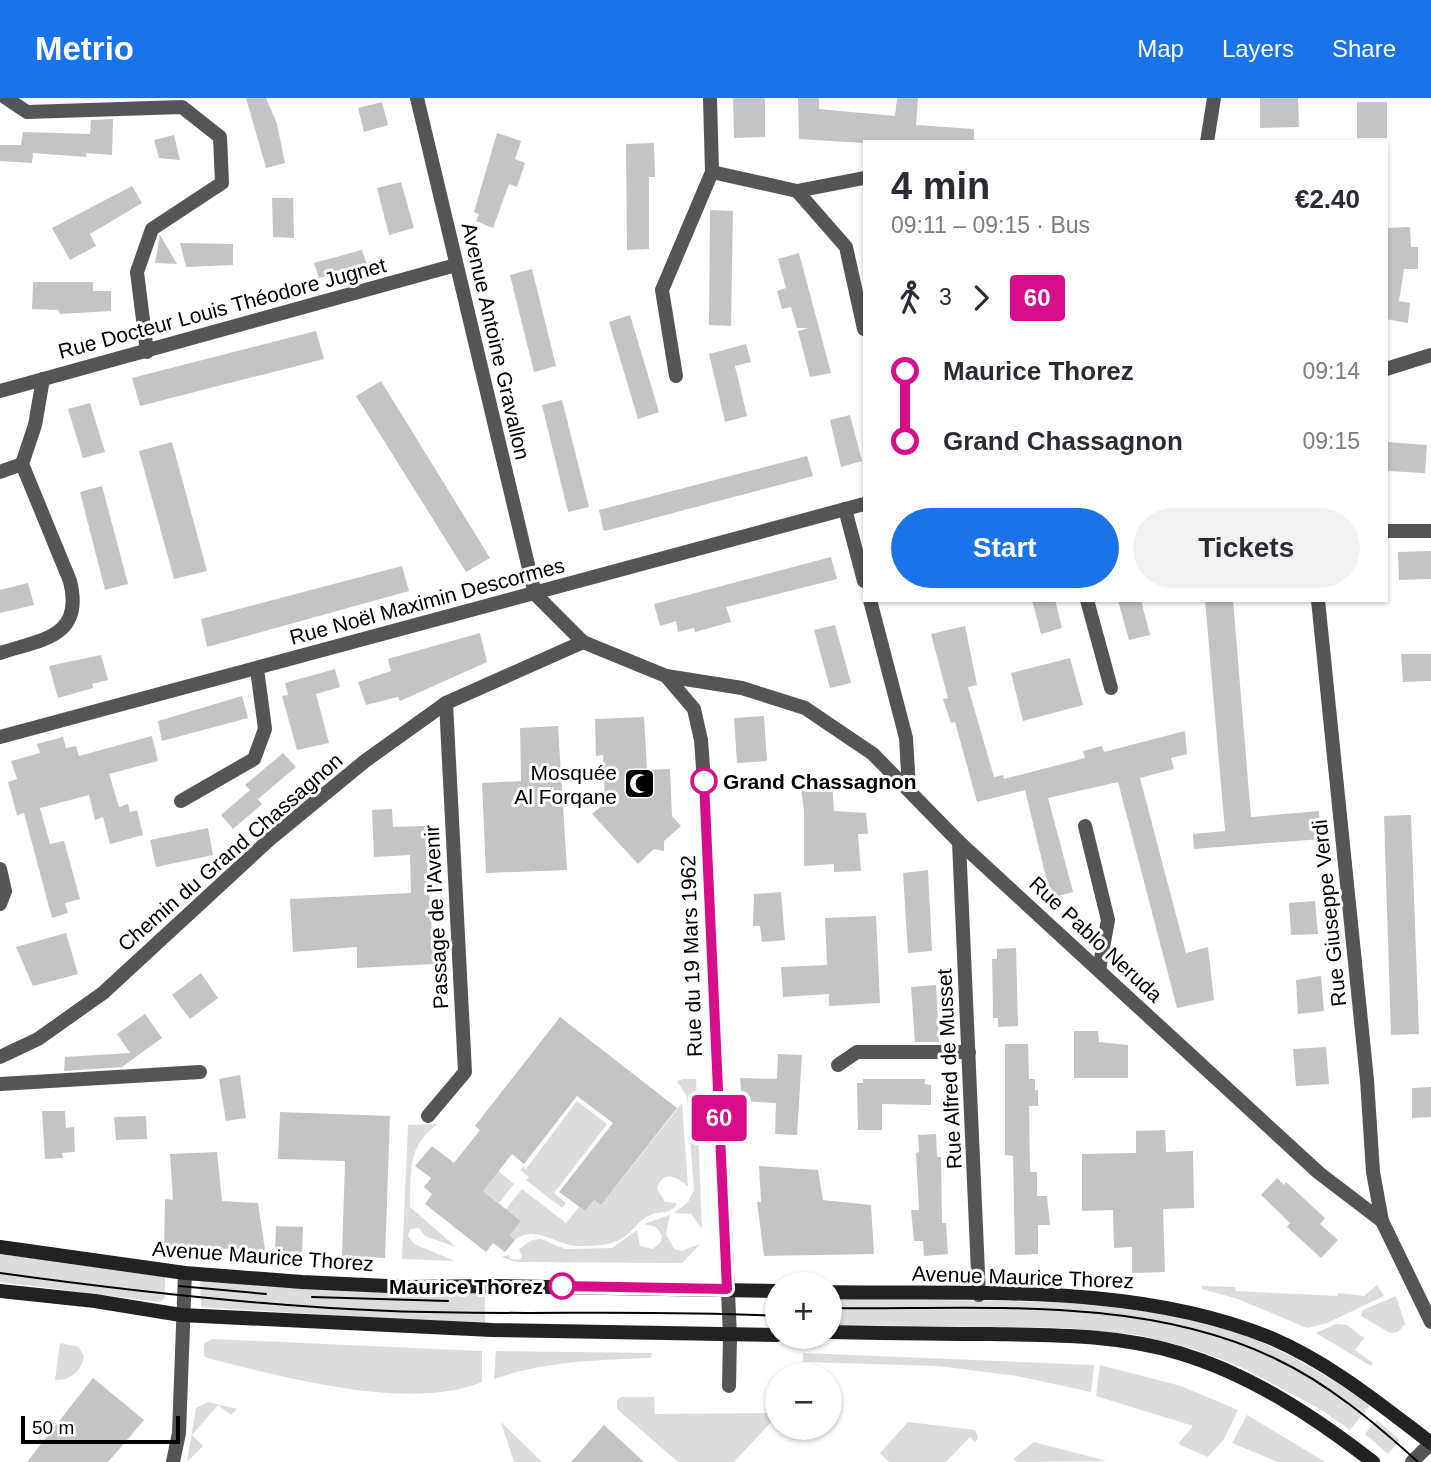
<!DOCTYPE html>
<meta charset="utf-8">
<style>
:root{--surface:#fff;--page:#f2f2f3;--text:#2b2b33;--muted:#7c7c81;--accent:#1a73e8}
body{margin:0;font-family:Helvetica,sans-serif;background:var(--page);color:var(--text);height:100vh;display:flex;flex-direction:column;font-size:26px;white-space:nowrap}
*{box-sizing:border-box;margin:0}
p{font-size:23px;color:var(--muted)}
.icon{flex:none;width:38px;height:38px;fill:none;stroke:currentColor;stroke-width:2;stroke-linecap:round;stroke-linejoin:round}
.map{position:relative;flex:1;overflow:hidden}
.details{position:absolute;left:863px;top:42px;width:525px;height:462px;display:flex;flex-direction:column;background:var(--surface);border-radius:0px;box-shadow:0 2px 5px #0004}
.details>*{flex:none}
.badge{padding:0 14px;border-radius:5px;font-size:24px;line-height:46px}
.tools{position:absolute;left:765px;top:1174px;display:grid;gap:14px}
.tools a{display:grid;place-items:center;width:77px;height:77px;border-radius:50%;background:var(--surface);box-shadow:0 2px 5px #0004;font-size:35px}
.scale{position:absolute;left:21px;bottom:18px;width:159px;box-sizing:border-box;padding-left:7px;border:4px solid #000;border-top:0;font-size:19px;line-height:24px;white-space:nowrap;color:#000;-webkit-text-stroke:5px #fff;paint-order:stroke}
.map>.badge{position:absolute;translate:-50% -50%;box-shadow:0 0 0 4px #fff}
.legs{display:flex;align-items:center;gap:10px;height:77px;padding:0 28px;font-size:23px}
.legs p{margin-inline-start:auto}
.headline{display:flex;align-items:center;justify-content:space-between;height:119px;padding:0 28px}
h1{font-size:38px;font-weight:700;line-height:52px}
.primary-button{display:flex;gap:14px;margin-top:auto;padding:14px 28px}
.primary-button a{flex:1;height:80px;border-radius:42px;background:var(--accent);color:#fff;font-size:28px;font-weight:700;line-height:80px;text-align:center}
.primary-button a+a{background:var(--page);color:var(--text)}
ul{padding:0 28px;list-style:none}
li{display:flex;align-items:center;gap:24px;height:70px;font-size:26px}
li i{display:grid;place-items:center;width:10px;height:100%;margin:0 9px;background:currentColor}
li i::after{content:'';width:18px;height:18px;margin:-9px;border:5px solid;border-radius:50%;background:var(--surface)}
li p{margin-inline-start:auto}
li:first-child i{background:linear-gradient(#0000 50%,currentColor 0)}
li:last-child i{background:linear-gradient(currentColor 50%,#0000 0)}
header{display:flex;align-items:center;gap:42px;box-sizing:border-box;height:98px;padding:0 35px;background:var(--accent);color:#fff}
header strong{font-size:33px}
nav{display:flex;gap:38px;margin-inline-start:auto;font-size:24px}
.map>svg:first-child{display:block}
.green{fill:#dcdcdc}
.building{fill:#c4c4c4}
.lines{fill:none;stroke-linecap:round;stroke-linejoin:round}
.street{stroke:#555;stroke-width:14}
.secondary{stroke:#222;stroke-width:14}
.tram{stroke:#000;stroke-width:2}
.line-1-casing{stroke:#fff;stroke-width:16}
.line-1{stroke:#d80d8c;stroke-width:10}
.stop-1-dot{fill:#fff;stroke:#d80d8c;stroke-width:3.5}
.labels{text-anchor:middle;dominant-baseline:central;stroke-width:6;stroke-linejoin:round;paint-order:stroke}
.street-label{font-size:21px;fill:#000;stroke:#fff}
.poi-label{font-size:21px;fill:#000;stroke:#fff;text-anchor:end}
.stop-label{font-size:21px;font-weight:bold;fill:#000;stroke:#fff;text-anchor:start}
</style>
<header>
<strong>Metrio</strong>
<nav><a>Map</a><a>Layers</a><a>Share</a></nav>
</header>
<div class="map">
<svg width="1431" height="1364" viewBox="0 0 1431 1364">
<rect width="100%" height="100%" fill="#fff"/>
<!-- green -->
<g class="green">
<path d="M683 981H696L702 1131 691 1116 674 1115 688 1104 694 1092 687 999 677 983Z"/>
<path d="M577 1003 607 1026 554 1095 566 1105 562 1110 526 1082 529 1079 520 1072 523 1069 526 1071Z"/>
<path d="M682 1005 688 1089C679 1080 663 1070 657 1091L665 1104 677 1105C673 1116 660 1113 650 1117 641 1121 636 1128 629 1135 616 1148 595 1148 577 1148 555 1147 536 1126 515 1142L510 1137 521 1123 506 1111 522 1091 566 1125 579 1109 585 1113 594 1102 601 1107Z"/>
<path d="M438 1026C407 1047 411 1074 410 1109L456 1149 425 1138 419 1130 410 1131 408 1138 414 1146 455 1163 402 1161 408 1027Z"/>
<path d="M498 1073 514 1086 499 1105 483 1093Z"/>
<path d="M670 1117 666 1136 674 1151 682 1153 700 1146 682 1165 517 1164 501 1159 509 1157 510 1161 520 1162 522 1158 519 1151 532 1142 541 1141 565 1151 612 1150 637 1132 640 1148 653 1151 661 1144 662 1137 656 1129 644 1126Z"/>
<path d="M0 1156 165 1178V1200L160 1204 0 1184Z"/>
<path d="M204 1181 485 1193V1227L201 1209 200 1185Z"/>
<path d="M1377 1187 1384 1198 1327 1225 1307 1230 1238 1201 1202 1191V1188L1235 1189 1236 1193 1338 1198V1195L1364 1198Z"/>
<path d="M1396 1198 1405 1226 1398 1234 1390 1235 1361 1218 1363 1212Z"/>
<path d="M830 1201C888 1201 946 1202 1005 1203 1077 1204 1151 1205 1220 1228 1275 1247 1323 1274 1370 1307L1350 1332 1320 1311 1241 1269 1194 1251 1138 1237 1068 1230 830 1227Z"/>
<path d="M1336 1226 1347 1227 1364 1240 1355 1252 1373 1265 1371 1268 1316 1235Z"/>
<path d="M213 1241 482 1253V1284C408 1314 285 1279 210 1261L204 1258V1245Z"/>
<path d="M60 1245 79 1249 84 1259C81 1273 70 1283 55 1282Z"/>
<path d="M496 1253 652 1255 651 1260C598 1262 545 1263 494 1281Z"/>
<path d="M803 1255 1094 1267 1091 1294 1017 1278 938 1268 803 1264Z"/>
<path d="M1100 1267 1181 1288 1238 1312 1224 1341 1208 1359 1178 1346 1193 1328 1096 1298Z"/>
<path d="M621 1299H654L655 1316 774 1315 776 1319 734 1364H678L617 1311V1303Z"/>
<path d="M208 1304 237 1311 231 1317 218 1307 192 1337 203 1348 187 1364 196 1310Z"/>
<path d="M1247 1317 1325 1364H1278L1232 1345Z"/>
<path d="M1377 1322 1400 1342 1388 1356 1365 1336Z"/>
<path d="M501 1324 542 1364H514Z"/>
<path d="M908 1324 975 1332 978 1340 975 1344 970 1339 946 1364H889L880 1355Z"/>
<path d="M1034 1344 1107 1363 1017 1364 1013 1361Z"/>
</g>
<!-- building -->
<g class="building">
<path d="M246 0H266L277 26 285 65 266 70Z"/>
<path d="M733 0H765V39L734 40Z"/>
<path d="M798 0H819V11L895 18 897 0H918L916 27 974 31V44L864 45 799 41Z"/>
<path d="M1260 0H1298L1299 29 1260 30Z"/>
<path d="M382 4 388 27 364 34 358 10Z"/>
<rect x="1357" y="4" width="30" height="36"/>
<path d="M113 21 112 57 86 55V59L33 55 32 65 0 63V47H21L23 34 90 36 91 22Z"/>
<path d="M497 35 521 43 515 61 525 65 517 89 509 86 493 130 476 123 479 116 474 114Z"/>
<path d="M174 37 180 62 159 60 154 42Z"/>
<path d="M654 45 655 79H649V151L627 152 626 46Z"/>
<path d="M401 84 414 130 389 137 377 90Z"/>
<path d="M132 88 142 105 90 136 96 148 70 162 52 130Z"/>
<path d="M272 100H293L294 140 273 139Z"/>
<path d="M710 112 733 113 731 228 709 227Z"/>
<path d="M1410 129 1411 149H1418V171H1404L1399 203 1410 205 1408 225 1386 221V130Z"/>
<path d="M160 137 177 166 155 165Z"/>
<path d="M180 145 233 146V167L186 169Z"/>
<path d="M362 152 367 167 319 180 314 165Z"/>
<path d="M799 155 831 275 810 279 798 233 809 230H797L791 209 782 211 777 193 786 190 778 161Z"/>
<path d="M532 171 556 268 534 274 510 177Z"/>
<path d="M33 184H93V193H111V213L60 216 58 212 32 211Z"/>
<path d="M630 217 659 314 638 321 609 224Z"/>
<path d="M316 233 324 261 140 308 132 280Z"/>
<path d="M746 246 751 264 735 268 747 318 725 324 709 256Z"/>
<path d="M381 283 490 460 466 474 356 298Z"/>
<path d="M562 302 589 409 568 414 542 307Z"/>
<path d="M90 305 105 354 83 360 68 311Z"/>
<path d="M850 317 862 363 841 369 830 322Z"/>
<path d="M172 344 207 473 174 481 139 353Z"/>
<path d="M1386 344 1427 347 1425 375 1386 373Z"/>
<path d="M807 358 813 378 605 433 603 431 599 412Z"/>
<path d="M102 388 128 486 105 492 80 394Z"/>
<path d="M1431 453V481L1399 482 1398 454Z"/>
<path d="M831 459 837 481 726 509 731 524 695 534 694 530 678 534 676 523 660 528 654 506Z"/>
<path d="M402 468 409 493 207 549 201 521Z"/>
<path d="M28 485 34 507 0 515V492Z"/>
<path d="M1032 502H1055L1062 530 1041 536Z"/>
<path d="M1118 502H1141L1150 537 1129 542Z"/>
<path d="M1205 502H1233L1251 719 1319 713 1321 741 1194 751 1193 736 1225 733Z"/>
<path d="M835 527 851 585 830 590 814 532Z"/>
<path d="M965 528 977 587 968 589 994 679 1003 677 1004 681 1085 660 1083 653 1102 648 1104 654 1185 633 1187 656 1171 660 1174 671 1140 680 1186 855 1208 849 1214 902 1177 910 1118 684 1048 700 1073 794 1051 800 1025 692 977 704 955 624 951 625 943 601 948 600 931 536Z"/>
<path d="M480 535 487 564 400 603 398 599 366 607 358 584 391 573 388 561Z"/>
<path d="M1401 556H1431V583L1403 584Z"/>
<path d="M101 557 108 582 92 586 93 590 58 600 49 568Z"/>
<path d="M1070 560 1083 607 1023 623 1011 575Z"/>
<path d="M335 571 340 589 316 596 329 645 297 652 282 598 288 597 285 585Z"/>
<path d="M242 598 248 620 162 643 158 623Z"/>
<path d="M764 618 767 663 737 665 734 620Z"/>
<path d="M644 619 647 672 670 671 672 718 681 728 664 743V753L654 751 638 766 592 716 605 705 603 657 596 658 595 621Z"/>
<path d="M558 628 567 772 486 775 482 685 521 683 520 630Z"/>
<path d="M152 638 158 663 109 676 119 709 128 706 130 714 137 712 143 737 110 746 103 719 95 722 89 697 40 710 50 746 64 743 80 801 65 805 68 815 52 820 24 715 17 717 8 684 17 681 11 663 40 655 37 646 63 639 66 650 76 648 79 658Z"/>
<path d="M283 655 296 669 258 701 254 697 262 706 233 731 221 717 250 692 245 687Z"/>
<path d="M832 683 834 713 866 715 868 736H858L861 773 834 774V766L804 768V713L800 684Z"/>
<path d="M392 711 393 729 425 728 434 866 357 870V849L293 854 290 801 411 795 410 757 374 759 372 712Z"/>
<path d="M1411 717 1419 936 1391 937 1384 718Z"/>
<path d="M208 730 213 757 156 769 150 742Z"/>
<path d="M928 772 932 853 908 855 903 775Z"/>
<path d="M781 794 785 842 762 844 760 828H753L754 796Z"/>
<path d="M1315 803 1318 836 1291 837 1289 805Z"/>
<path d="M876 818 880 905 829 908V896L783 899 781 869 827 867 825 820Z"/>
<path d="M66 835 78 876 33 888 16 849Z"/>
<path d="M1016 850 1018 928 998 929V920H993L992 861H997V851Z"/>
<path d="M201 875 218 900 190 921 172 897Z"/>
<path d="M1321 878 1324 913 1298 916 1296 882Z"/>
<path d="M936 887 939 944H915L911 889Z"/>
<path d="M145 916 162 940 122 969 64 973 65 959 130 955 117 936Z"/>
<path d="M560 919 677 1010 601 1107 594 1102 585 1113 559 1094 613 1025 577 998 524 1066 512 1056 483 1093 521 1123 510 1137 515 1142 505 1154 493 1145 486 1154 425 1106 432 1096 424 1089 431 1080 415 1068 432 1048 454 1065 480 1032 475 1028Z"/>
<path d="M1074 933H1098L1099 944 1128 947V980H1074Z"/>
<path d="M1005 946H1028L1029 981H1035V992H1038V1008H1029L1030 1074H1037V1098H1047L1050 1127H1038V1156L1015 1157 1013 1058 1005 1057Z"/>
<path d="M1326 949 1329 986 1296 988 1293 951Z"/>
<path d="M778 956 802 957 797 1037 775 1036 776 1005 742 1003 740 980 777 981Z"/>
<path d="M240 977 246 1020 226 1023 219 981Z"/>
<path d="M863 981H925V986L931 987V1007L882 1006V1032H858L857 985H863Z"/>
<path d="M1431 989V1019L1412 1020V990Z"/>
<path d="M42 1013H65L66 1030 74 1029 75 1054 62 1055 63 1060 45 1061Z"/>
<path d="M280 1014 390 1018 385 1160 342 1158 345 1063 278 1061Z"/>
<path d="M146 1018 147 1041 116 1042 114 1019Z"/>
<path d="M1165 1032 1166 1054 1193 1053 1194 1110 1163 1111 1165 1174 1132 1175V1149L1114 1150 1113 1112 1082 1113V1056L1136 1055V1033Z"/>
<path d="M936 1036 937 1059H941L942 1125H946L948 1156 924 1158 923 1143H914L911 1112H919L916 1055 919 1054 918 1037Z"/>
<path d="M217 1054 222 1103 258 1105 265 1152 164 1149 165 1101 173 1102 170 1056Z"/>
<path d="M759 1068 818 1072 823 1102 871 1107 874 1156 764 1158 757 1104H761Z"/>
<path d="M1277 1080 1284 1087 1286 1084 1325 1120 1320 1126 1338 1142 1321 1160 1287 1129 1290 1125 1261 1097Z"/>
<path d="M276 1128 303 1129 302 1154 275 1153Z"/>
<path d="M93 1280 144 1322 108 1364H27Z"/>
<path d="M604 1327 644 1364H571Z"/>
</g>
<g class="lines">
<!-- street -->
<g class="street">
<path d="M6 0 27 14 182 9 220 39 222 85 152 131 137 174 147 254"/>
<path d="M417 0 535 496"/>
<path d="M1207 44 1214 0"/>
<path d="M712 74 797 93 864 80"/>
<path d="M797 93 846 149 864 231"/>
<path d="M1386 271 1431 257"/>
<path d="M676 278 662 192 712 74 710 0"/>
<path d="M0 293 456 167"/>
<path d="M0 374 22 366"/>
<path d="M845 411 864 483"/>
<path d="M1386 433H1431"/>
<path d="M535 496 583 544 666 578 694 611 701 642 705 697 730 1238 729 1288"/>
<path d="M870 502 906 640 909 690"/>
<path d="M1087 502 1111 590"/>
<path d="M1318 502 1367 982 1373 1074 1382 1123"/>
<path d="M0 555C43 541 84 539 70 483L22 366 35 327 43 281"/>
<path d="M666 578 742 590 805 610 873 656 959 744 1319 1075 1382 1123 1431 1224"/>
<path d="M0 639 864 406"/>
<path d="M181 703 254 661 265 631 257 571"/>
<path d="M1085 728 1108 822 1099 872"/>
<path d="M959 744 979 1197"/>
<path d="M0 771 5 793 0 806"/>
<path d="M0 959 38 941 103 895 270 741 365 663 446 605 583 544"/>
<path d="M838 967 857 954H969"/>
<path d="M0 986 200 974"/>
<path d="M428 1018 465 974 446 605"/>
<path d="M173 1364 179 1335 185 1175"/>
<path d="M1412 1364 1431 1345"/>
</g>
<!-- secondary -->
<g class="secondary">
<path d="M0 1149 185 1175 302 1184 409 1189 494 1188 777 1193"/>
<path d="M0 1193 95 1203 181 1217 492 1232 777 1237"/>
<path d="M830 1194C975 1197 1134 1184 1271 1240 1330 1265 1381 1307 1431 1345"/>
<path d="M830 1234C883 1235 936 1236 989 1236 1053 1237 1117 1236 1179 1255 1250 1276 1315 1319 1373 1364"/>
</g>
<!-- tram -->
<g class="tram">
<path d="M0 1175C130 1193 259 1208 390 1213 519 1218 648 1211 777 1218"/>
<path d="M179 1188 266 1196"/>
<path d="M312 1199 448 1203"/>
<path d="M830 1210C975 1212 1142 1196 1276 1261 1329 1286 1375 1325 1418 1364"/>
</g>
</g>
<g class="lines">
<defs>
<path id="line-1" d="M562 1188 727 1191 704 683"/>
</defs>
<!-- line-1 casing -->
<use href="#line-1" class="line-1-casing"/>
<!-- line-1 -->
<use href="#line-1" class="line-1"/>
</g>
<!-- icons -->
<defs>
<symbol id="mosque-square" viewBox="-11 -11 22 22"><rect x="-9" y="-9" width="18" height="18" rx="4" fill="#000" stroke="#fff"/><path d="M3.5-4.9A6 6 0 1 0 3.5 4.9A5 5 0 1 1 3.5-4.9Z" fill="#fff"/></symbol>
</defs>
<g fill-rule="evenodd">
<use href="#mosque-square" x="622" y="668" width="35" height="35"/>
</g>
<!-- markers -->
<g class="stop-1-dot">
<circle cx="704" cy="683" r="12"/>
<circle cx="562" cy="1188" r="12"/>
</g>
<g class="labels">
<!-- street labels -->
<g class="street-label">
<text transform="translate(222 210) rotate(-15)">Rue Docteur Louis Théodore Jugnet</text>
<text transform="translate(496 243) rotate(77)">Avenue Antoine Gravallon</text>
<text transform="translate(427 503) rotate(-15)">Rue Noël Maximin Descormes</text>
<text transform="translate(230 754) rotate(-41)">Chemin du Grand Chassagnon</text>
<text transform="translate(1329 815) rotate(-96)">Rue Giuseppe Verdi</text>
<text transform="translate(436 819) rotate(-93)">Passage de l'Avenir</text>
<text transform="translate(1096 841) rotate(43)">Rue Pablo Neruda</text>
<text transform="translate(691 858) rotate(-92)">Rue du 19 Mars 1962</text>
<text transform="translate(949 971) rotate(-93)">Rue Alfred de Musset</text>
<text transform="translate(263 1158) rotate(4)">Avenue Maurice Thorez</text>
<text transform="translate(1023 1179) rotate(2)">Avenue Maurice Thorez</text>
</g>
<!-- poi labels -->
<g class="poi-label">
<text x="617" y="674">Mosquée<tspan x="617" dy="24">Al Forqane</tspan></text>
</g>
<!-- stop labels -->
<g class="stop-label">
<text x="723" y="683">Grand Chassagnon</text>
<text x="543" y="1188" text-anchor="end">Maurice Thorez</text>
</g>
</g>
</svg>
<div class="tools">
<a>+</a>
<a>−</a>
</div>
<div class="scale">50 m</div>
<b class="badge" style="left:719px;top:1020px;background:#d80d8c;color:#fff">60</b>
<section class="details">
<div class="headline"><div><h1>4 min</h1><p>09:11 – 09:15 · Bus</p></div><b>€2.40</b></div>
<div class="legs"><svg class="icon" aria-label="walk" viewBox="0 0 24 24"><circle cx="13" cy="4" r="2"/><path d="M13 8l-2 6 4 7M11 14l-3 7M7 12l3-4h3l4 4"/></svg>3<svg class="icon" aria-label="forward" viewBox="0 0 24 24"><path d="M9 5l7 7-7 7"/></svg><b class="badge" style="background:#d80d8c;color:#fff">60</b></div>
<ul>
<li><i style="color:#d80d8c"></i><b>Maurice Thorez</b><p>09:14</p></li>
<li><i style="color:#d80d8c"></i><b>Grand Chassagnon</b><p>09:15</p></li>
</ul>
<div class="primary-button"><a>Start</a><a>Tickets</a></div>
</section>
</div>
